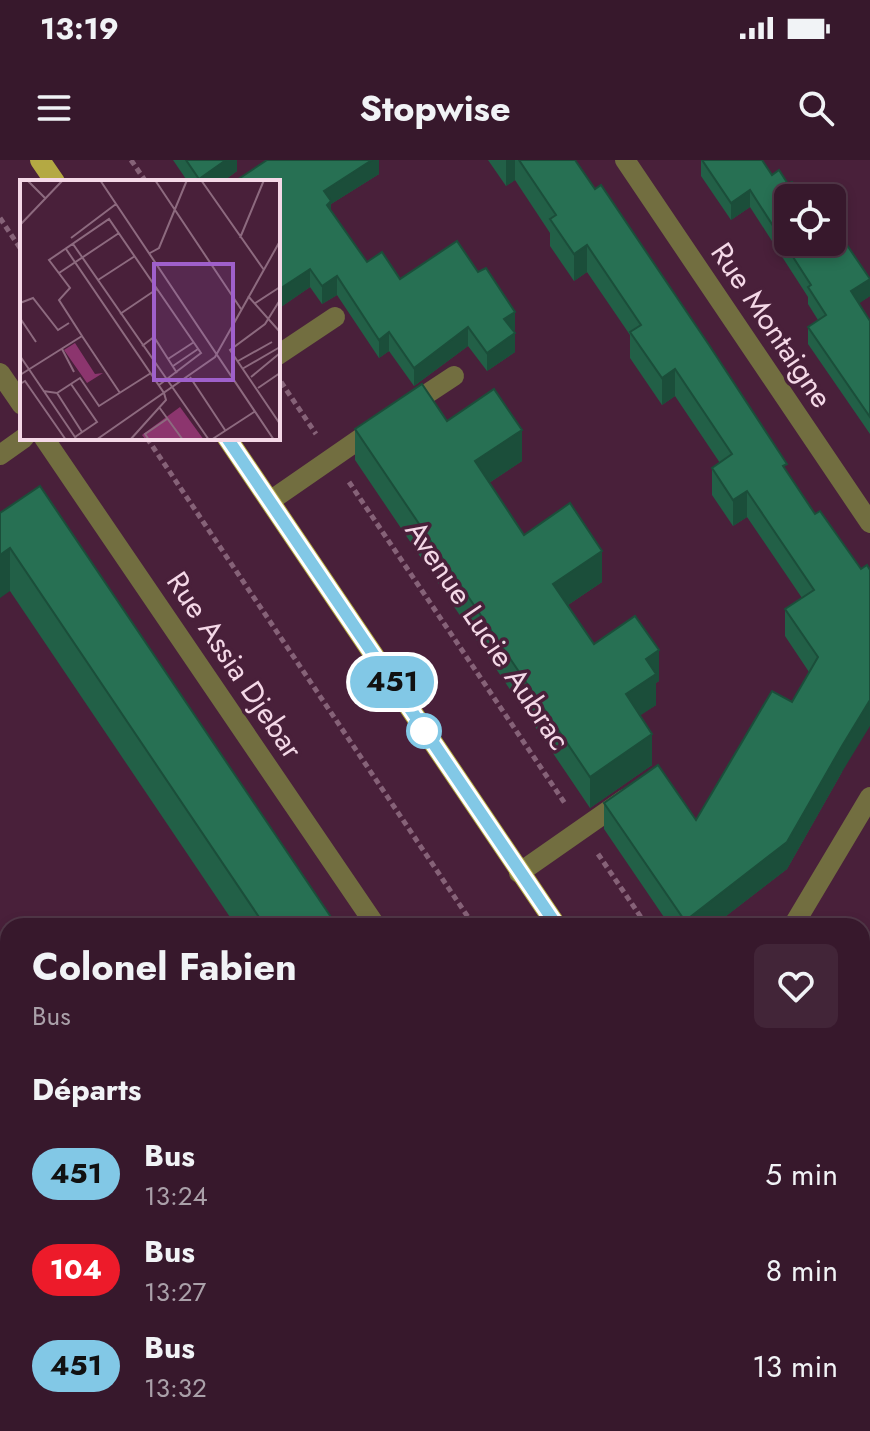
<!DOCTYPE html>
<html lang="fr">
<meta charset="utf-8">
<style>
:root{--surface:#37182c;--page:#422538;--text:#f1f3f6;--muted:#aaa0a9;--line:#513748}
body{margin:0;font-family:Jost,sans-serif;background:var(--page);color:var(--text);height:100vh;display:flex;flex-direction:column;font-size:30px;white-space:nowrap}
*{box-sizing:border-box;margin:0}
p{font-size:26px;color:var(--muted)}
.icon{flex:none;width:44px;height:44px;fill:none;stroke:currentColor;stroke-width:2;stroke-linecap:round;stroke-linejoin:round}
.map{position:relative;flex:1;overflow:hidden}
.details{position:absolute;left:0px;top:758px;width:870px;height:514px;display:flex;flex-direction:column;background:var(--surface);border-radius:24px 24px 0 0;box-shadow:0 4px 12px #0003,0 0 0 2px var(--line)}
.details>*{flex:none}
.badge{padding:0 16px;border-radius:26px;font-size:28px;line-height:52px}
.tools{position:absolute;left:774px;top:24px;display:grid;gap:16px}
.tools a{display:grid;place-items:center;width:72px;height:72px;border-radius:12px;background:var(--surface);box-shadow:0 4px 12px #0003,0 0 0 2px var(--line);font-size:40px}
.map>.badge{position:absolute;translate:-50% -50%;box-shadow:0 0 0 4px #fff}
h2{padding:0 32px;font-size:30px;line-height:72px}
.round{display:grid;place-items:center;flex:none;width:84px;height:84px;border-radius:12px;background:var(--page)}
.headline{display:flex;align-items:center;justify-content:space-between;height:136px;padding:0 32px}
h1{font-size:38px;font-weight:700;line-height:60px}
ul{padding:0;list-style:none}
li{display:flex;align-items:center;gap:24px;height:96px;padding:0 32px}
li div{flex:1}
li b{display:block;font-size:30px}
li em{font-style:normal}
li .badge{min-width:88px;font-weight:700;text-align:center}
.status{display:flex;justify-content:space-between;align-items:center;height:56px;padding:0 40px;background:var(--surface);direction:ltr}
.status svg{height:22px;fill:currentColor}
header{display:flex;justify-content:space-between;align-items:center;height:104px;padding:0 32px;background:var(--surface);font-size:36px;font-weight:700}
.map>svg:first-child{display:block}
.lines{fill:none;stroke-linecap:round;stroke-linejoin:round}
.path{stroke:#866278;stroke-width:5;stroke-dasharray:6 4;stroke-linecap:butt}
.service{stroke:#726e40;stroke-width:20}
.pedestrian{stroke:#726e40;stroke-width:20}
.minor{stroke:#726e40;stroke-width:20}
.primary{stroke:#b4a943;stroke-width:20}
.wall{fill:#226047}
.shaded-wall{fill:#1b4e3a}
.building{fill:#277053;stroke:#1b4e3a;stroke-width:2}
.line-casing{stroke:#fff;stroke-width:18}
.line{stroke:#82c8e6;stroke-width:12}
.stop-dot{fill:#fff;stroke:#82c8e6;stroke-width:4}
.labels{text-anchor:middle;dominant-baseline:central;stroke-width:7;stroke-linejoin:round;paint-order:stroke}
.street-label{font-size:30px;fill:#f4d8e7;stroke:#49203a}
.inset-road{fill:none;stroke:#8d6a7f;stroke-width:2}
.view{fill:#9f60cb;fill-opacity:0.15;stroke:#9f60cb;stroke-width:4}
.inset-edge{fill:none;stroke:#f4d8e7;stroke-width:4}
</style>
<div class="status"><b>13:19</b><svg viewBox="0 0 49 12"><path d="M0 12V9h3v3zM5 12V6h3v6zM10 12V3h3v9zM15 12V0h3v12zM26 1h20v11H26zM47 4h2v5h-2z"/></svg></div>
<header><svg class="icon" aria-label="menu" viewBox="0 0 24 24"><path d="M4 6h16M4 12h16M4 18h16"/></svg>Stopwise<svg class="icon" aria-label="search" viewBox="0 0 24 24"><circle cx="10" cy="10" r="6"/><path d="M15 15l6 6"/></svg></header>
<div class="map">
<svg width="870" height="1271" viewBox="0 0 870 1271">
<rect width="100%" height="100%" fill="#49203a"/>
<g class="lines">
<!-- path -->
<g class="path">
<path d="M131 0 146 22"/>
<path d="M0 58 22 91"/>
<path d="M281 222 316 274"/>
<path d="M147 278 474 766"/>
<path d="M349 322 566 645"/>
<path d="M598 694 647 766"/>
<path d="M862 1067 870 1079"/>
<path d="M217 1264 221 1271"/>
<path d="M243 1271 253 1264"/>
<path d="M294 1271 305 1264"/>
</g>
<!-- service -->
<g class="service">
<path d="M278 195 335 157"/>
<path d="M407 247 454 216"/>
<path d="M270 341 377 267"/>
<path d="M519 713 625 639"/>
</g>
<!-- pedestrian -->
<path class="pedestrian" d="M414 1264 419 1271"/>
<!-- minor -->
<g class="minor">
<path d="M625 0 870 363"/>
<path d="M0 213 22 245"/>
<path d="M44 278 376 766"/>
<path d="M0 295 24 278"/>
<path d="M793 766 870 637"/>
<path d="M0 809 3 807 8 815"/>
<path d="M862 909 870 903"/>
<path d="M862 976 870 988"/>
<path d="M0 1073 8 1085"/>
<path d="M0 1250 8 1261"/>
<path d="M143 1271 154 1264"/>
<path d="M347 1271 357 1264"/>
</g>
<!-- primary -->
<g class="primary">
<path d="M40 0 55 22"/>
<path d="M227 278 557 766"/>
<path d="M862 1208 870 1220"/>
</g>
</g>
<!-- wall -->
<g class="wall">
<path d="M173 0H237V11L222 22H188Z"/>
<path d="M379 0V14L331 44V50L367 102 400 119 515 170 513 171 515 192 487 211 468 186 414 226 389 191 379 198 337 135 322 144 310 127 278 149V22Z"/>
<path d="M488 0H575L815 354 842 612 787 709 713 766H670L604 669V643L696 660 792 542 809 512 785 476V449L802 438 747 357 733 366 712 335V308L720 303 675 236 662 245 630 198V175L587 112 574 121 550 86V73L515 20 506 26Z"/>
<path d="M701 0H762L772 15 788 24 870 136 859 143 870 161V274L808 184V167L818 160 808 144V137L750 47 731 60 701 16Z"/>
<path d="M447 261 522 301 489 323 524 375 602 422 568 445 594 484 659 521 656 523V545L640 555 652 605 590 648 355 300V269Z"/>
<path d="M0 353 337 766H236L10 431Z"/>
<path d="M0 825 8 837V988L0 976Z"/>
</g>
<!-- shaded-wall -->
<g class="shaded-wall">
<path d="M226 0H237V11L222 22H199V19Z"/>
<path d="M372 0H379V14L331 44V60L324 31Z"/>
<path d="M506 0H515V20L506 26Z"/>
<path d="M750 30V47L731 60V43Z"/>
<path d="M587 85V112L574 121V94Z"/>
<path d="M310 109V127L278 149V130Z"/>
<path d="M337 116V135L322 144V126Z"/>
<path d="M870 119V136L851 149V131Z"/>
<path d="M515 152V170L504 178V159Z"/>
<path d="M468 167V186L414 226V208Z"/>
<path d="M389 172V191L379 198V180Z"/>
<path d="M515 173V192L487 211V193Z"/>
<path d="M675 209V236L662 245V218Z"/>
<path d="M522 270V301L475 332V301Z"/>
<path d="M747 331V357L733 366V340Z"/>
<path d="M10 388V431L0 438V395Z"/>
<path d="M602 391V422L553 455V424Z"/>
<path d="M659 490V521L656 523V545L626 565V534L646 499Z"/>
<path d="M870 540V566L842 612 787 709 713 766H685V761L842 586Z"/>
<path d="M652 574V605L590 648V617Z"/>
</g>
<!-- building -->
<g class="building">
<path d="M186 0H226L199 19Z"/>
<path d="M267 0H372L324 31 331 41 327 45 367 102 382 92 400 119 457 81 478 112 486 108 515 152 504 159 515 173 487 193 468 167 414 208 389 172 379 180 337 116 322 126 310 109 278 130V22H234Z"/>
<path d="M519 0H575L595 29 601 25 709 185 787 304 783 306 815 354 820 351 861 409 867 405 870 410V540L842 586 787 682 685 761 604 643 658 605 696 660 772 531 792 542 818 497 785 449 814 430 747 331 733 340 712 308 732 294 675 209 662 218 630 172 641 165 587 85 574 94 550 59 556 55Z"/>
<path d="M702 0H762L772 15 779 10 788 24 792 22 803 38H788V82H832V63L870 119 851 131 870 161V257L808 167 826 155 808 127 811 125 750 30 731 43Z"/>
<path d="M422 224 447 261 494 229 522 270 475 301 524 375 570 343 602 391 553 424 594 484 635 456 659 490 646 499 656 514 626 534 652 574 590 617 355 269Z"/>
<path d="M40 326 337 766H265L10 388 0 395V353Z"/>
<path d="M0 825 8 837V945L0 933Z"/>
<path d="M624 1264H791L796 1271H621Z"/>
</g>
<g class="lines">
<defs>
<path id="line" d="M227 278 557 766"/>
</defs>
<!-- line casing -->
<use href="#line" class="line-casing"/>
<!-- line -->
<use href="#line" class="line"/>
</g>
<!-- markers -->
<circle class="stop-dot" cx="424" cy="571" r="16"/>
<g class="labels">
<!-- street labels -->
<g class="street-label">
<text transform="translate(772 165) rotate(56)">Rue Montaigne</text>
<text transform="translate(488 475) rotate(56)">Avenue Lucie Aubrac</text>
<text transform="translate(235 505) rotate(56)">Rue Assia Djebar</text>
</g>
</g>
<!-- overview -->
<g transform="translate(20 20)">
<rect width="260" height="260" fill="#49203a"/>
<path d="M55 163 75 194 83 193 67 203 44 170Z" fill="#8c356e"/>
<path d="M160 227 184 260H126L122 255Z" fill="#8c356e"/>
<path class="inset-road" d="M7 0 25 18M80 0 254 260M135 0 221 129M181 0 244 90M0 45 43 0M51 58 96 24M220 58 244 0M53 64 189 260M46 69 144 213 146 220 110 260M130 73 139 68 167 0M39 93 99 53M78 100 115 76M228 116 260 152M260 120 245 144 210 170 260 244M0 123 13 118 38 150 49 143M234 124 260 107M100 134 137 109M0 138 16 162M62 156 100 213M122 166 134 157 157 193M42 169 54 192M0 176 57 260M148 179 174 162M218 181 252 162M153 186 178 169M222 189 260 167M0 195 62 156 39 120 50 108 29 80 89 39 181 173 139 205M170 197 205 250M231 197 260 173M0 204 5 201 46 260M51 204 77 242 55 257M238 208 260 193M23 211 37 213 60 198 79 226 131 193M37 213 62 252M139 227 163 260M76 260 195 177 260 61M129 260 125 254 147 239M191 260 234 232"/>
<path class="view" d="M134 84H213V200H134Z"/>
<rect width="260" height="260" class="inset-edge"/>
</g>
</svg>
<div class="tools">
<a><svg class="icon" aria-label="locate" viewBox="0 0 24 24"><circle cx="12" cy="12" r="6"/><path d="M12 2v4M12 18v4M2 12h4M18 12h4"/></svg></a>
</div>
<b class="badge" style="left:392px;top:522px;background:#82c8e6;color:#111">451</b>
<section class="details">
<div class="headline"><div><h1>Colonel Fabien</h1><p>Bus</p></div><a class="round"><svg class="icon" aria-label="heart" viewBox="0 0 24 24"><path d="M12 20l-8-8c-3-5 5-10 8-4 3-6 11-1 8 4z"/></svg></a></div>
<h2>Départs</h2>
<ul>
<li><span class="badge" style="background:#82c8e6;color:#111">451</span><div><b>Bus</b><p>13:24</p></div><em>5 min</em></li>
<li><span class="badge" style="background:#ed1b2a;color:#fff">104</span><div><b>Bus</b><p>13:27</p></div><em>8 min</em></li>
<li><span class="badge" style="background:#82c8e6;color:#111">451</span><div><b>Bus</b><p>13:32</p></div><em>13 min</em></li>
</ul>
</section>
</div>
